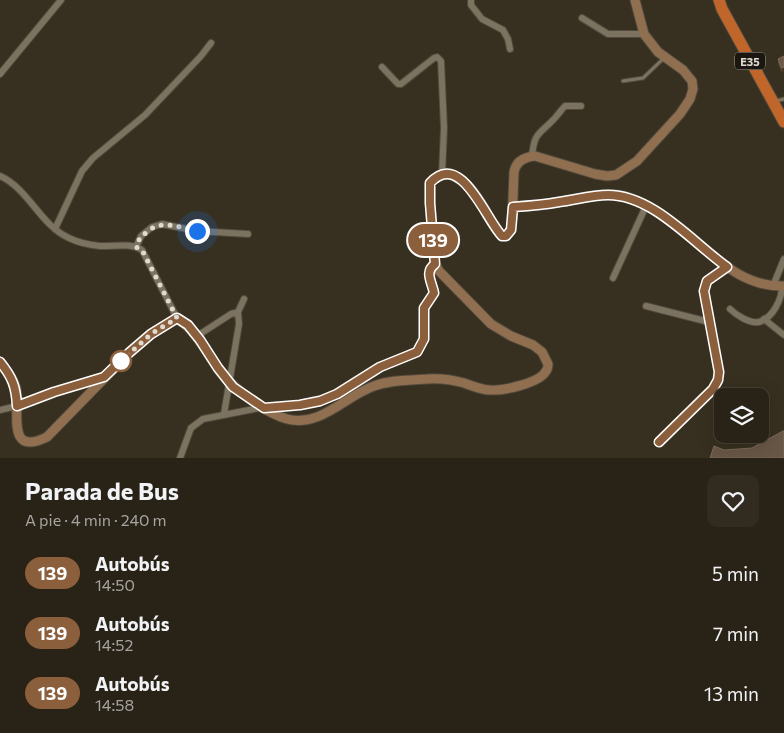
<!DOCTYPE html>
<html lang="es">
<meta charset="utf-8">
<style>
:root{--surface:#292317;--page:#312b20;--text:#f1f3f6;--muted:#a5a4a1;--line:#454036}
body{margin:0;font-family:Commissioner,sans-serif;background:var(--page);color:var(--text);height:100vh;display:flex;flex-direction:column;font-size:19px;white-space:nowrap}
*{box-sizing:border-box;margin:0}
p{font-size:16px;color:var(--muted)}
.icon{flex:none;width:28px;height:28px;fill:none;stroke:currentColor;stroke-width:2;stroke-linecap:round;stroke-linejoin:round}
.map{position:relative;height:458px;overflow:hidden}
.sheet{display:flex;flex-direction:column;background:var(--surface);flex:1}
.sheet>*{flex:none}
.badge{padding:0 10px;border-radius:16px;font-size:18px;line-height:32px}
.controls{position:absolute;left:714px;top:388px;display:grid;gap:10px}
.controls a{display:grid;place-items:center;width:55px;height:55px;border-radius:10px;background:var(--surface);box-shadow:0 5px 20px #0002,0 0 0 1px var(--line);font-size:25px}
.you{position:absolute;width:25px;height:25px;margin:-12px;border:4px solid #fff;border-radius:50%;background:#1a73e8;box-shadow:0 0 0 8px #1a73e833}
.map>.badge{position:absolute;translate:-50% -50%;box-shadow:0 0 0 2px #fff}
.round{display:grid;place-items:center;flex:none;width:52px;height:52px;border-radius:10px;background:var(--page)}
.summary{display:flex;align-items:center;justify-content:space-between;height:85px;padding:0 25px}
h1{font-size:24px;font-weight:700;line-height:38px}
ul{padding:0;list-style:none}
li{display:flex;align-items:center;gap:15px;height:60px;padding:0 25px}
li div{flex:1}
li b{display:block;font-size:19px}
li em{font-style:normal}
li .badge{min-width:55px;font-weight:700;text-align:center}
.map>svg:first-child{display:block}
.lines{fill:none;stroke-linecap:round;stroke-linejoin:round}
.lane-casing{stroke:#504a3c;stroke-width:5}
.street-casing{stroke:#504a3c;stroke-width:8}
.secondary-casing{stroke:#504a3c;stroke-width:11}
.highway-casing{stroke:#504a3c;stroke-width:13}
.lane{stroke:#7b7260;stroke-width:3}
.street{stroke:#7b7260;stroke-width:6}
.secondary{stroke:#906e50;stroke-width:9}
.highway{stroke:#c1662b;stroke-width:11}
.wall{fill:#5a4635}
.shaded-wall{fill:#463625}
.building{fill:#685646;stroke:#7b6b5b}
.line-casing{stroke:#fff;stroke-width:11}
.line{stroke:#8b5e3c;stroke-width:8}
.walk{stroke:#e0dbd1;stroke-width:5;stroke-dasharray:0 9}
.stop-dot{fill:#fff;stroke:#8b5e3c;stroke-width:2.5}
.labels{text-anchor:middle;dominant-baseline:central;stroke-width:4;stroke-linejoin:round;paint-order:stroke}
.shield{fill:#1b1710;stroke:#a5a097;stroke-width:1}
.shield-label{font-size:11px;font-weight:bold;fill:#e0dbd1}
</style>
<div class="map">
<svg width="784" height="458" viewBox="0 0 784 458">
<rect width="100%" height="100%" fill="#372f1f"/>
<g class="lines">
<defs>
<g id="lane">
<path d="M623 81 643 78 664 58"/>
<path d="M776 101 784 99"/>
</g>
<g id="street">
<path d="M471 0V5L482 19 503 30 508 39 510 49"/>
<path d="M582 18 608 34H644"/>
<path d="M382 67 398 84H401L434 58 437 57 441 61 444 128 442 174"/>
<path d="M0 74 61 0"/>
<path d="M532 157C534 132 539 135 554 119 558 115 561 110 565 106H581"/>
<path d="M0 176C29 189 40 225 69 238 77 242 90 245 100 246 113 247 129 242 142 250L177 318"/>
<path d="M55 229 82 171 93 158 145 115 201 56 211 43"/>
<path d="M136 247 141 236 152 227 162 224 197 231 248 234"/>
<path d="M613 278 646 206"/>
<path d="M773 286 784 259"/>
<path d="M646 306 709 322"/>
<path d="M730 309C736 315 750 324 759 322 773 318 782 299 782 286"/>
<path d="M764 319 784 335"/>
<path d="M197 336 231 314 235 313 238 315"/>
<path d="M0 410 17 406 54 392 104 377"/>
<path d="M224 414 239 324 238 312 244 299"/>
<path d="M659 442 713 389 718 380 719 372 704 291 707 281 727 267"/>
<path d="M180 458 191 428 203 419 264 407 300 405 319 401 348 388 380 367 413 355 423 344 425 332 424 308 434 293C432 282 425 272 435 264"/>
</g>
<g id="secondary">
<path d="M513 207C528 206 544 205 559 202 581 199 605 190 627 197 649 204 671 220 689 235 717 259 743 287 784 286"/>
<path d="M0 362C6 370 13 378 16 388 21 408 4 458 47 437L130 352 151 334 177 318C196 331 205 350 218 368 232 388 263 412 287 419 320 428 345 396 374 386 390 380 410 380 427 379 439 378 453 380 464 383 473 386 481 390 490 390 503 391 540 383 546 371 548 369 548 366 548 364L542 352 533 345 511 336 491 324 439 271 435 264 430 203V183C437 175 444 172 454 176 462 180 469 186 475 194 482 203 496 236 506 236L511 230 512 223 514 172C516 161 525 157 535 156L595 174 607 176 616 175 637 161 680 114 690 99 693 89 692 81 683 70 658 52 644 34 635 0"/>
</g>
<path id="highway" d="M719 0 722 9 784 122"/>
</defs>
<!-- lane casing -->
<use href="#lane" class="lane-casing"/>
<!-- street casing -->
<use href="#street" class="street-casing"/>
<!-- secondary casing -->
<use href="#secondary" class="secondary-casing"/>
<!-- highway casing -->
<use href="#highway" class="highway-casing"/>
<!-- lane -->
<use href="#lane" class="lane"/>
<!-- street -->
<use href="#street" class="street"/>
<!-- secondary -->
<use href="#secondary" class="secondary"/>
<!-- highway -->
<use href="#highway" class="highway"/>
</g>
<!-- wall -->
<path class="wall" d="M784 56 782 73 778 64V59Z"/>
<!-- shaded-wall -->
<path class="shaded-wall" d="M784 67V72L782 73V68Z"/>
<!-- building -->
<g class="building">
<path d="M784 56V67L782 68 778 59Z"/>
<path d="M783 431H784V458H710L714 446 724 450 752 448Z"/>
</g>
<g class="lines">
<defs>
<path id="line" d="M0 362C12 377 16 386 17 406L54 392 104 377 130 352 151 334 177 318 188 325 200 340 218 368 233 387 264 408 300 405 320 401 337 394 380 367 417 352 424 339V308L434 293C432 282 424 272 435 264L430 203V183C461 149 486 220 502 236H506L511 230 513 207C528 206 543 205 559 202 575 200 591 195 608 195 653 195 692 242 727 267L707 281 704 291 719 372 718 380 713 389 659 442"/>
</defs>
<!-- line casing -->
<use href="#line" class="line-casing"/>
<!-- line -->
<use href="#line" class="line"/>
<!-- walk -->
<path class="walk" d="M121 361 151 334 177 318 142 250 136 247C138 239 142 236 148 231 162 219 181 228 197 231"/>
</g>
<!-- markers -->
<circle class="stop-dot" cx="121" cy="361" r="10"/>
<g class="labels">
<!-- shield labels -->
<rect class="shield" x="735" y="52.5" width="30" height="17" rx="4"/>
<g class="shield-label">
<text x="750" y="61">E35</text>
</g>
</g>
</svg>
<div class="controls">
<a><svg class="icon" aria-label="layers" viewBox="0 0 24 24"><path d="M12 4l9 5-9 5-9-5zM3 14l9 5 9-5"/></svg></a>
</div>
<div class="you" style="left:197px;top:231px"></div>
<b class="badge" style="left:433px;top:240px;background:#8b5e3c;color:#fff">139</b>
</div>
<section class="sheet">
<div class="summary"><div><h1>Parada de Bus</h1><p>A pie · 4 min · 240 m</p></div><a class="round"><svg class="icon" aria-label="heart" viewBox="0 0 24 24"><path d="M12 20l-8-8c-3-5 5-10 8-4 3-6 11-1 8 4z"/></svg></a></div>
<ul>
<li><span class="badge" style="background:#8b5e3c;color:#fff">139</span><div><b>Autobús</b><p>14:50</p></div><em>5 min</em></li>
<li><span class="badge" style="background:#8b5e3c;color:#fff">139</span><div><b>Autobús</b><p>14:52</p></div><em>7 min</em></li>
<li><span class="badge" style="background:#8b5e3c;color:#fff">139</span><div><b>Autobús</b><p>14:58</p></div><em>13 min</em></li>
</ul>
</section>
